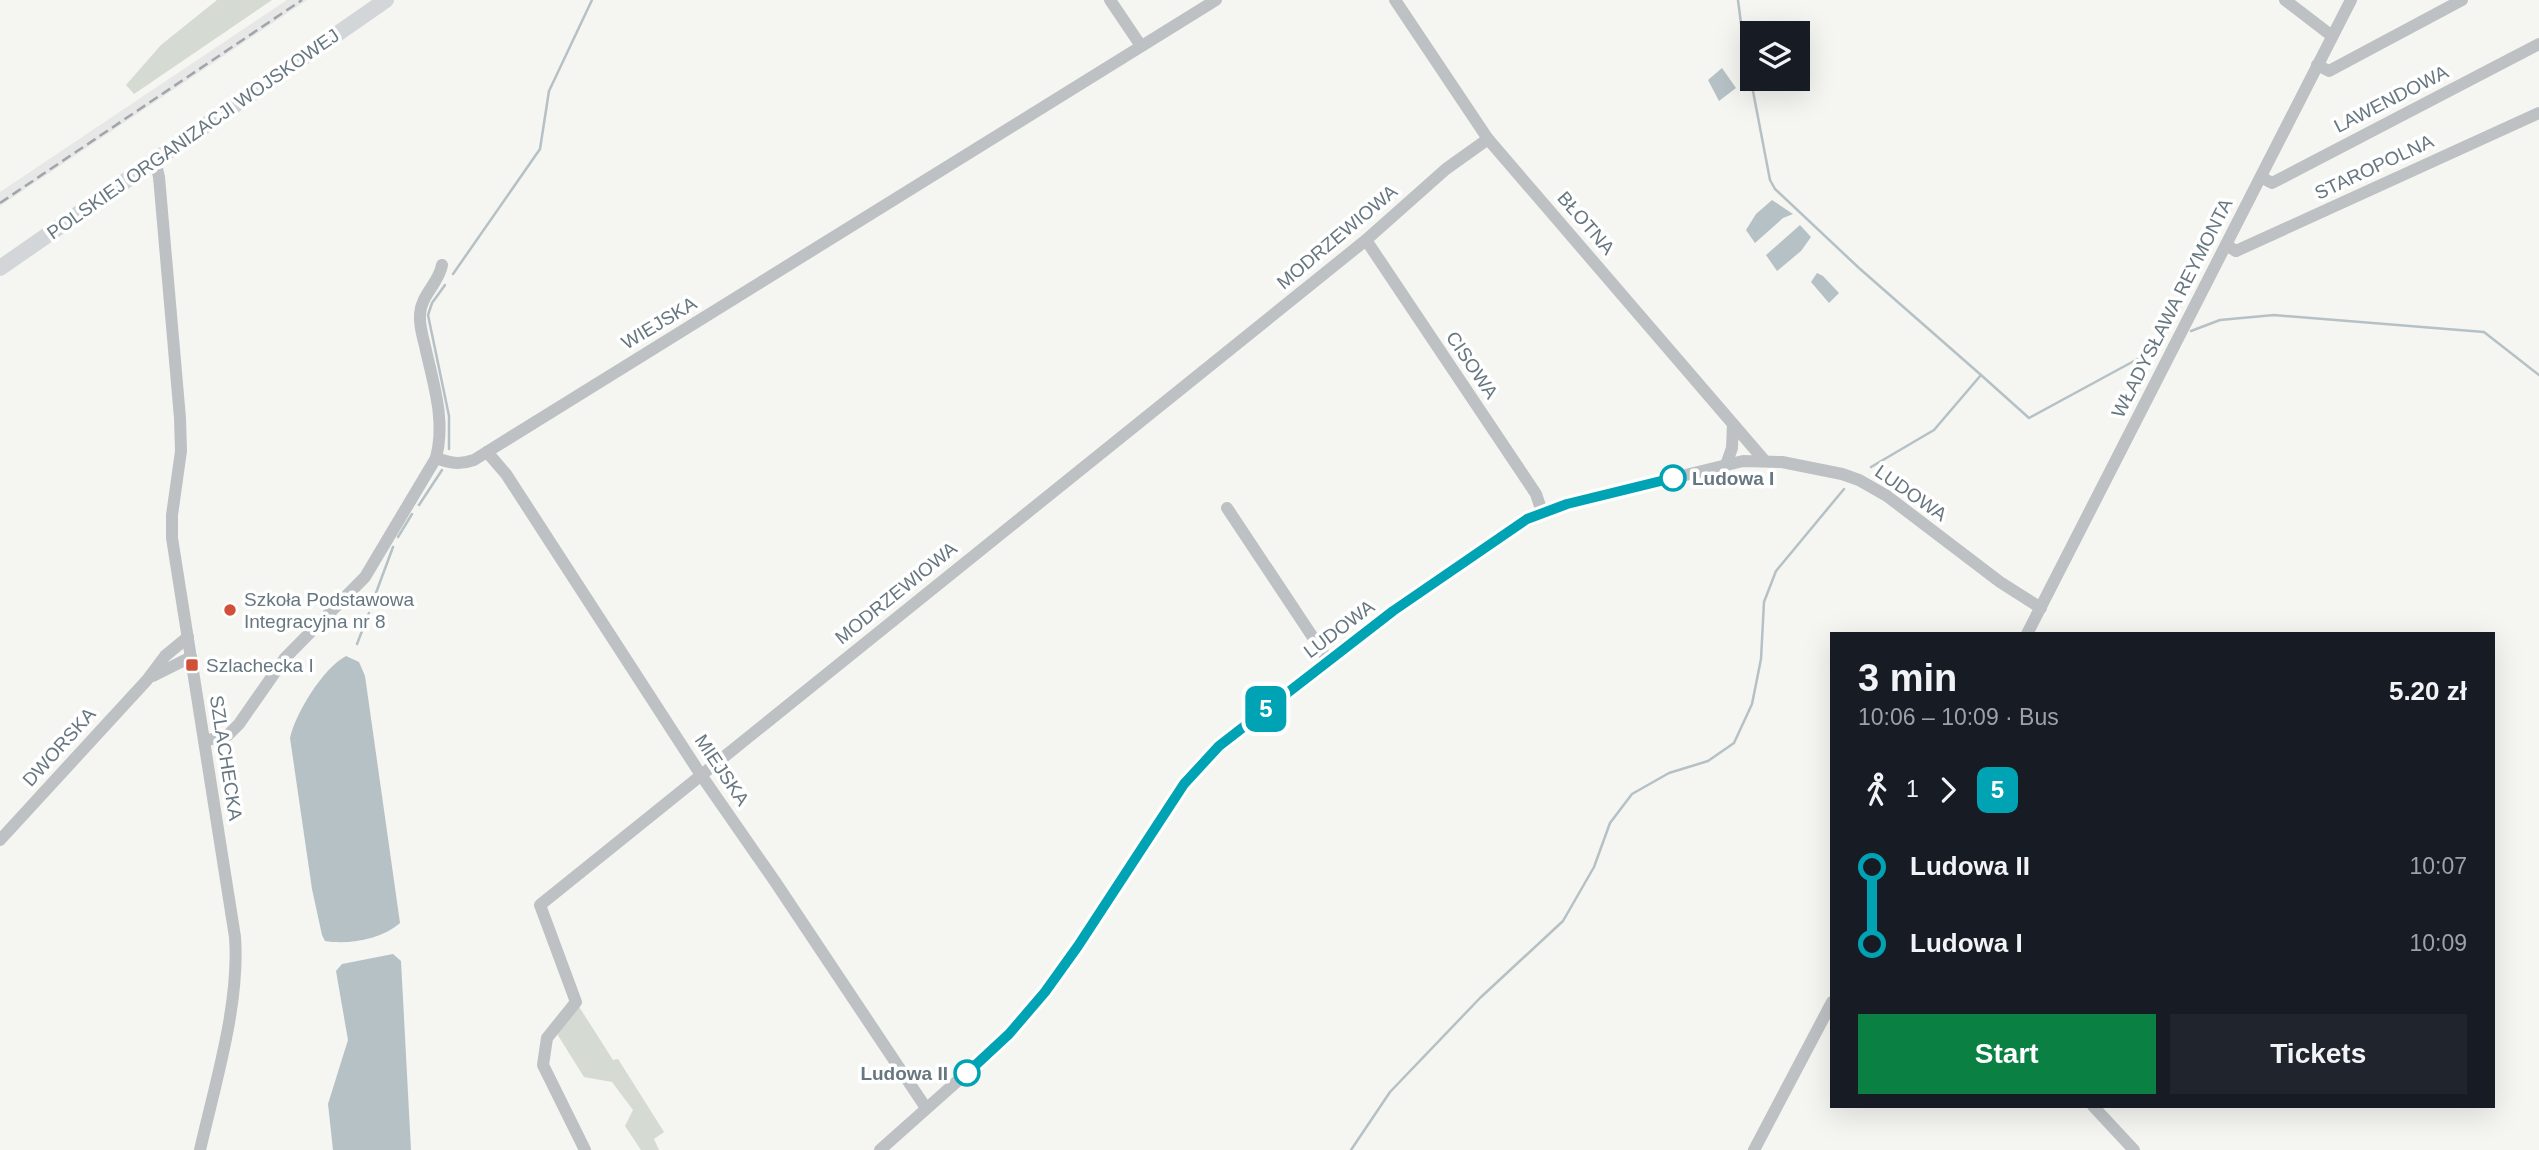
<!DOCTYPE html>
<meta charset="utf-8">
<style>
:root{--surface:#171b24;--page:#20242c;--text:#f1f3f6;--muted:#9ea1a6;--accent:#0b8043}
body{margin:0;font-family:Arial,sans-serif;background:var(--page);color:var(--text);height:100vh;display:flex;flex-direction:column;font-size:26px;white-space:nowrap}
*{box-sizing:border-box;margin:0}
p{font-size:23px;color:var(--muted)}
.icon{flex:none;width:38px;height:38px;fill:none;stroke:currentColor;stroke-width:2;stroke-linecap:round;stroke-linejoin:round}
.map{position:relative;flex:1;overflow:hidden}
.drawer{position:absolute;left:1830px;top:632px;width:665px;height:476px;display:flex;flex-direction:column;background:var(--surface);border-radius:0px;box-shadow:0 7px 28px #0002}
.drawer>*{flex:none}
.badge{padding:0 14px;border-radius:10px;font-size:24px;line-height:46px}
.tools{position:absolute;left:1740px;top:21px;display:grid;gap:14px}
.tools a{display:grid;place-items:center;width:70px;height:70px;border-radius:0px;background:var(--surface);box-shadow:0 7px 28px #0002;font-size:35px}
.map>.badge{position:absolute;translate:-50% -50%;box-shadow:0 0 0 4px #fff}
.legs{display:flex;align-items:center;gap:10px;height:77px;padding:0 28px;font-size:23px}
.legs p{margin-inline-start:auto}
.head{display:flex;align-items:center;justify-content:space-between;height:119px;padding:0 28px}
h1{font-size:38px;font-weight:800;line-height:52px}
.button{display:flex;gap:14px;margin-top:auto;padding:14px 28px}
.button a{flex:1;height:80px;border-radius:0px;background:var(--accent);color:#fff;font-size:28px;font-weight:800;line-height:80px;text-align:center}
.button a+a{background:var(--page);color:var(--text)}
ul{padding:0 28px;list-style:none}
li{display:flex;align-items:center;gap:24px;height:77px;font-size:26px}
li i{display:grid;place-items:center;width:10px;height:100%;margin:0 9px;background:currentColor}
li i::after{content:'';width:18px;height:18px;margin:-9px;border:5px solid;border-radius:50%;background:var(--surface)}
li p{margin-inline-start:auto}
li:first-child i{background:linear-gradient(#0000 50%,currentColor 0)}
li:last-child i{background:linear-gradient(currentColor 50%,#0000 0)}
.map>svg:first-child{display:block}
.built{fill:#e6e7e6}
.green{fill:#d5dad2}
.water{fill:#b5c1c4}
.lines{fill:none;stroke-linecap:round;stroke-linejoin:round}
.stream{stroke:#b5c1c4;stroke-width:2.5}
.street{stroke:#bdc1c4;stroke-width:12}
.secondary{stroke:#d2d6d9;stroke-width:16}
.rail{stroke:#9fa5a9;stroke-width:2.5;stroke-dasharray:10 5;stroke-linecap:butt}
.line-1-casing{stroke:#fff;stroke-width:16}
.line-1{stroke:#00a3b4;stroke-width:10}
.stop-1-dot{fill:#fff;stroke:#00a3b4;stroke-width:3.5}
.poi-dot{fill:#d05137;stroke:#fff;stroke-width:2.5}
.labels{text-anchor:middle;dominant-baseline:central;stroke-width:7;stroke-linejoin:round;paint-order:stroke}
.street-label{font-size:19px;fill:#677780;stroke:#fff}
.stop-label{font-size:19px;font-weight:bold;fill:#677780;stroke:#fff;text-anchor:start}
.poi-label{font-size:19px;fill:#677780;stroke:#fff;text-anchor:start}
</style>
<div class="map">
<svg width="2539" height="1150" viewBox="0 0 2539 1150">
<rect width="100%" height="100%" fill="#f5f5f2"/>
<!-- built -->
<path class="built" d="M287 0H307L0 206V192Z"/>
<!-- green -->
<g class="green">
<path d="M217 0H272L134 94 126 85 161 45Z"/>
<path d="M576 1002 613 1060 618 1059 664 1132 654 1139 659 1150H641L625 1126 633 1110 612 1082 584 1077 554 1029Z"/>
</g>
<!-- water -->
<g class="water">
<path d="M1722 68 1736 88 1719 101 1708 80Z"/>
<path d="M1772 200 1793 214 1783 218 1755 243 1746 230 1756 214Z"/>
<path d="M1800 225 1811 237 1801 251 1777 271 1766 255Z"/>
<path d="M1817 273 1823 276 1839 293 1829 303 1811 282Z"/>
<path d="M346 656 359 662 365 676 400 923C382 939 349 945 325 941L322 935 312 889 290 738C295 714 323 668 346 656Z"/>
<path d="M393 954 401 961 411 1150H333L328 1104 348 1040 336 971 342 964Z"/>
</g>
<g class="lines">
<!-- stream -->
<g class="stream">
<path d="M1738 0 1743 39 1770 180 1775 189 1859 268 1981 375 1934 430 1871 467"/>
<path d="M453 274 540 149 549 91 592 0"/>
<path d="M445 285 432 303 428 315 449 416V449"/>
<path d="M2191 331 2220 320 2274 315 2484 332 2539 375"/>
<path d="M1981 375 2029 418 2158 348"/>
<path d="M419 505 442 470"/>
<path d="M398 537 412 514"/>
<path d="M373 601 393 547"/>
<path d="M357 644 369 613"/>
<path d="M1351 1150 1390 1092 1480 998 1563 921 1594 867 1610 823 1632 794 1669 773 1708 761 1734 743 1752 704 1761 659 1764 602 1776 571 1844 489"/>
</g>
<!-- street -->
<g class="street">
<path d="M1110 0 1141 46"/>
<path d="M1395 0 1488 139 1764 460"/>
<path d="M2285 0 2332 36"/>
<path d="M2317 65 2329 71 2462 0"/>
<path d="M155 160 159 177 180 418 181 451 172 515V538L235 937C240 1004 215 1084 200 1150"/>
<path d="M2261 177 2272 183 2539 44"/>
<path d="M1366 240 1536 494 1542 512"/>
<path d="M2226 245 2236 251 2539 113"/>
<path d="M487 452 506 474 701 775 776 883 926 1108"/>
<path d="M436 458C446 420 433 383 425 346 422 335 419 324 420 314 421 295 439 283 442 265"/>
<path d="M1726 465 1732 448 1733 424"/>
<path d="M1227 508 1328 660"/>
<path d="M2027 634 2351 0"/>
<path d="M153 676 191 657"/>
<path d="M204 741 228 735 239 724 285 658 365 577 436 458C450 463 459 465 474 460L1216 0"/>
<path d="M0 840 147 680 165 656 188 637"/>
<path d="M2093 1106 2134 1150"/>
<path d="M585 1150 543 1065 547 1038 576 1002 540 905 1366 240 1446 169 1488 139"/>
<path d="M880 1150 989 1053 1028 1013 1078 946 1184 784C1220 740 1268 707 1313 672 1357 638 1402 605 1447 573 1486 546 1522 519 1567 504L1743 461 1782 462 1842 474 1859 480 1887 496 2000 582 2041 608"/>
<path d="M1754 1150 1832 1002"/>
</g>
<!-- secondary -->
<path class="secondary" d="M0 268 386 0"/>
<!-- rail -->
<path class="rail" d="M0 203 302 0"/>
</g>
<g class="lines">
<defs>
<path id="line-1" d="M967 1073 1009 1034 1045 992 1078 946 1184 784 1219 746 1393 611 1527 519 1567 504 1673 478"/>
</defs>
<!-- line-1 casing -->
<use href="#line-1" class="line-1-casing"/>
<!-- line-1 -->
<use href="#line-1" class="line-1"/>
</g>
<!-- markers -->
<g class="stop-1-dot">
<circle cx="1673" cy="478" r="12"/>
<circle cx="967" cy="1073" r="12"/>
</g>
<g class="poi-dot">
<circle cx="230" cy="610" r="7"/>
<rect x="185" y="658" width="14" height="14" rx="3.5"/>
</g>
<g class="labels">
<!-- street labels -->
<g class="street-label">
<text transform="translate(2391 99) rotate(-27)">LAWENDOWA</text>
<text transform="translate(193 134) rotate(-35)">POLSKIEJ ORGANIZACJI WOJSKOWEJ</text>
<text transform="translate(2374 167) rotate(-25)">STAROPOLNA</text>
<text transform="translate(1586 223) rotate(49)">BŁOTNA</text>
<text transform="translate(1337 237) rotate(-40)">MODRZEWIOWA</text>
<text transform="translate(2172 308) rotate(-63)">WŁADYSŁAWA REYMONTA</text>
<text transform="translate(659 323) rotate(-31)">WIEJSKA</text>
<text transform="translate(1472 365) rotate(56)">CISOWA</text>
<text transform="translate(1911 493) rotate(35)">LUDOWA</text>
<text transform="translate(896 593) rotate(-39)">MODRZEWIOWA</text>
<text transform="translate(1339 629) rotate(-37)">LUDOWA</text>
<text transform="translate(59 747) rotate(-48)">DWORSKA</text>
<text transform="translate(226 758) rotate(81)">SZLACHECKA</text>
<text transform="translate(722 770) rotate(56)">MIEJSKA</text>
</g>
<!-- stop labels -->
<g class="stop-label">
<text x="1692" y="478">Ludowa I</text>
<text x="948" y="1073" text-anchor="end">Ludowa II</text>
</g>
<!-- poi labels -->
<g class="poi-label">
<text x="244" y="599">Szkoła Podstawowa<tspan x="244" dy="22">Integracyjna nr 8</tspan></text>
<text x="206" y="665">Szlachecka I</text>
</g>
</g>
</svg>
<div class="tools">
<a><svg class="icon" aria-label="layers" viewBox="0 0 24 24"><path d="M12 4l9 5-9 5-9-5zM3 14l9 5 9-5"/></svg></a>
</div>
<b class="badge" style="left:1266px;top:709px;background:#00a3b4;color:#fff">5</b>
<section class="drawer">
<div class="head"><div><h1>3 min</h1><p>10:06 – 10:09 · Bus</p></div><b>5.20 zł</b></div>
<div class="legs"><svg class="icon" aria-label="walk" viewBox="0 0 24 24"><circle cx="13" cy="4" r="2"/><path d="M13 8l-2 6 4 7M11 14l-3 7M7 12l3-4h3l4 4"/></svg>1<svg class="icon" aria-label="forward" viewBox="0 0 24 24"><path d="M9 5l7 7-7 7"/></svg><b class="badge" style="background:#00a3b4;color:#fff">5</b></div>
<ul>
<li><i style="color:#00a3b4"></i><b>Ludowa II</b><p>10:07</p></li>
<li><i style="color:#00a3b4"></i><b>Ludowa I</b><p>10:09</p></li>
</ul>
<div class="button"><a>Start</a><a>Tickets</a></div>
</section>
</div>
